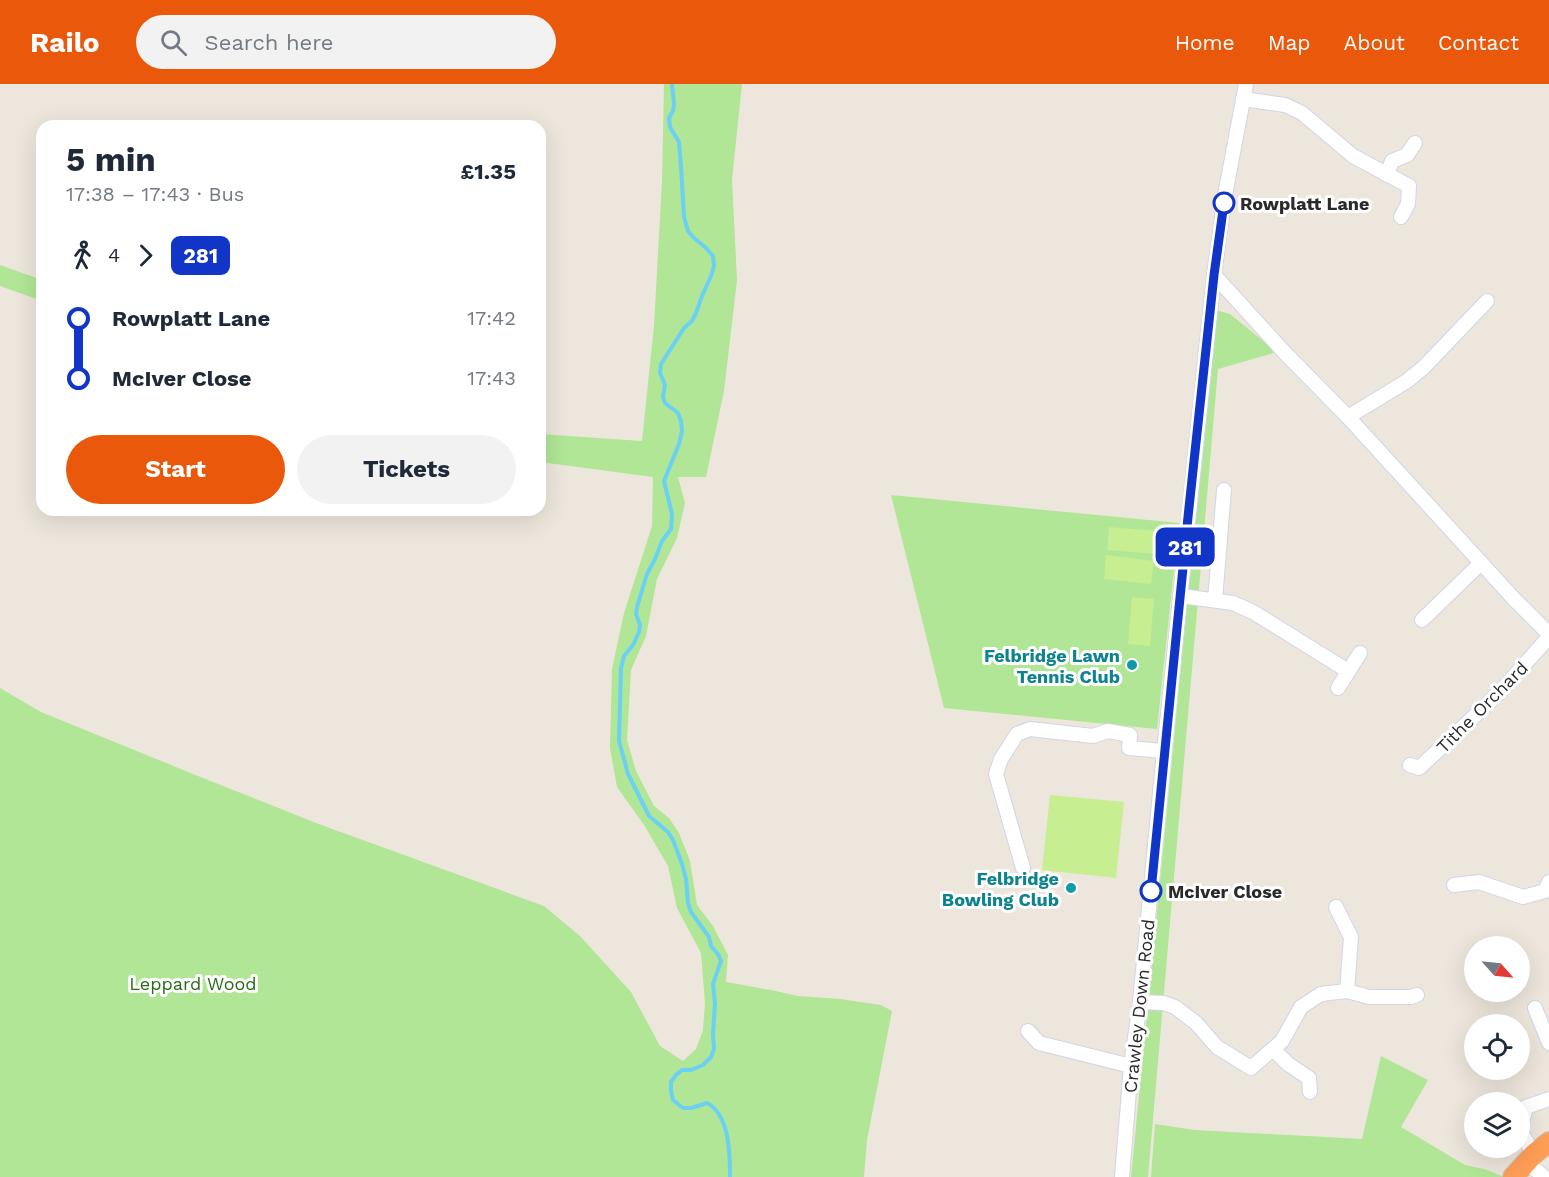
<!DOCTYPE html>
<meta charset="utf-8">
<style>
:root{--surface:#fff;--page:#f2f2f3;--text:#1f2937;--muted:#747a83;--accent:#ea580c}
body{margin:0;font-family:"Work Sans",sans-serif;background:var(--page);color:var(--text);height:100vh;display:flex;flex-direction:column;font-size:22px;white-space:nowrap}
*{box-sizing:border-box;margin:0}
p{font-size:20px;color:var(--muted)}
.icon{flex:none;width:33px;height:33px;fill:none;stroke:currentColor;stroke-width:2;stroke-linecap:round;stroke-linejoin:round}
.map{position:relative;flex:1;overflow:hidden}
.drawer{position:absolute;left:36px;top:36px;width:510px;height:396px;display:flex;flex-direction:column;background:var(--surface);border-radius:18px;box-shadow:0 6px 24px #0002}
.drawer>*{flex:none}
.badge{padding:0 12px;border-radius:9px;font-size:21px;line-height:39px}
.needle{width:39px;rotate:117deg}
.fabs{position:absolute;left:1464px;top:852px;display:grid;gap:12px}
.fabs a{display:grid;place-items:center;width:66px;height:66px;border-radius:50%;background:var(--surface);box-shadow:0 6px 24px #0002;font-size:30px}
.map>.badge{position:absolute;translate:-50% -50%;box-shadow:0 0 0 3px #fff}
.legs{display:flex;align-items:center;gap:9px;height:66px;padding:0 30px;font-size:20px}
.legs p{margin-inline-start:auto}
.head{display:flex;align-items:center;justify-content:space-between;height:102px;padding:0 30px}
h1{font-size:33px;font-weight:700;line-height:45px}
.button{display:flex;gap:12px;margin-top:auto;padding:12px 30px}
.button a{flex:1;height:69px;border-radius:36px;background:var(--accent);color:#fff;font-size:24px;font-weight:700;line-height:69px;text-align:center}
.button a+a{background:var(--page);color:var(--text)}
ul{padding:0 30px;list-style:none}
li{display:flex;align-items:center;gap:21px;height:60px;font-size:22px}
li i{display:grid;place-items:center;width:9px;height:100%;margin:0 8px;background:currentColor}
li i::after{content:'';width:15px;height:15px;margin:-8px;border:4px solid;border-radius:50%;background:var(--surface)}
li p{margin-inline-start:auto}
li:first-child i{background:linear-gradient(#0000 50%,currentColor 0)}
li:last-child i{background:linear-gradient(currentColor 50%,#0000 0)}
header{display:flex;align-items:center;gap:36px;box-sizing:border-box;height:84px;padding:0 30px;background:var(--accent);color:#fff}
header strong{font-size:28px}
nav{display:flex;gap:33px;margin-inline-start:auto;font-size:21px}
.search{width:420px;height:54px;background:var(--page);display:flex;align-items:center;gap:15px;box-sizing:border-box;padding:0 21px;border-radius:33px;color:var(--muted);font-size:22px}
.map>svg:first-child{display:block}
.green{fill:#b1e696}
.pitch{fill:#c7ee91}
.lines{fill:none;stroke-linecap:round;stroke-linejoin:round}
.stream{stroke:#6ad0f4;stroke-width:4}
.minor-casing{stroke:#d1d5e4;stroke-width:16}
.highway-casing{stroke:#c8c8c8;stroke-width:22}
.minor{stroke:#fff;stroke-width:14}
.highway{stroke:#ff9e55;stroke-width:20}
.line-1-casing{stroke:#fff;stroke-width:14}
.line-1{stroke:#1135c6;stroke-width:9}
.stop-1-dot{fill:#fff;stroke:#1135c6;stroke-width:3}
.culture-dot{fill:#0f9aa8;stroke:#fff;stroke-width:2}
.labels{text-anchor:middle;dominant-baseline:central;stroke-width:6;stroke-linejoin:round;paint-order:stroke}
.stop-label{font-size:18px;font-weight:bold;fill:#2a2a2a;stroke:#fff;text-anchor:start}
.culture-label{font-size:18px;font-weight:bold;fill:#0d838f;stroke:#fff;text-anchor:end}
.street-label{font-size:18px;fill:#2a2a2a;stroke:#fff}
.park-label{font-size:18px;fill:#286b17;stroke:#fff}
</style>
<header>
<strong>Railo</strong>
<div class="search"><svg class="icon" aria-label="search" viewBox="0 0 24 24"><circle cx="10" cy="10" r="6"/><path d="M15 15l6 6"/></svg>Search here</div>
<nav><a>Home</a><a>Map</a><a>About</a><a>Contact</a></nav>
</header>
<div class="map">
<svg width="1549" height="1093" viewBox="0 0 1549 1093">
<rect width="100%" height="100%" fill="#ede6dc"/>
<!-- green -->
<g class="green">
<path d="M664 0H742L732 96 737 196 724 307 706 393H678L685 419 677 454 657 495 646 552 631 586 627 656 636 687 654 722 669 734 679 749 690 777 697 821 713 842 728 871 726 898 771 906 798 912 840 915 881 921 892 927 867 1056 864 1093H0V604L41 628 198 692 316 739 544 822 580 852 631 908 660 962 683 977 696 965 703 946 705 919 701 869 677 824 668 782 644 741 617 703 610 664 612 585 624 529 652 442 653 393 540 378V350L642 357 654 242 662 98Z"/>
<path d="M0 181 42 196V217L0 202Z"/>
<path d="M1216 226 1230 230 1277 268 1218 285 1148 1093H1131Z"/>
<path d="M891 411 1179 439 1157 645 944 624Z"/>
<path d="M1381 972 1428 996 1401 1043 1465 1081 1484 1085 1505 1093H1151L1155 1040 1194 1046 1362 1055Z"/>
</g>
<!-- pitch -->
<g class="pitch">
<path d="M1109 443 1157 447 1155 470 1107 466Z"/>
<path d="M1106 471 1154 477 1151 500 1104 495Z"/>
<path d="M1132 513 1154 515 1150 562 1128 560Z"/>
<path d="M1050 711 1124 718 1116 794 1042 786Z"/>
</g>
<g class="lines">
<!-- stream -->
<path class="stream" d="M672 0 674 20 673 27 669 34 670 43 679 58 681 83 684 133 688 147 694 154 705 163 713 172 714 182 711 192 702 212 696 229 692 237 684 244 661 280 660 289 665 301 663 313 665 319 678 329 681 337 682 347 679 360 664 397 672 430 671 445 662 457 655 475 647 490 637 523 636 530 640 541 639 548 633 561 624 572 621 584 619 657 628 690 649 732 668 748 673 756 682 780 686 795 688 819 691 828 709 853 711 862 718 870 721 877 713 900 715 919 713 950 714 965 711 973 703 981 691 986H682L676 991 671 998V1007L673 1016 683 1024H691L707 1019C730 1031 730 1071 730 1093"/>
<defs>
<g id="minor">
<path d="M1243 15 1285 21 1302 29 1353 72 1409 102 1408 120 1401 133"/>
<path d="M1387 91 1392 77 1407 71 1415 59"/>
<path d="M1214 191 1285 269 1348 333 1515 516 1549 550"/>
<path d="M1348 333 1407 297 1424 283 1487 217"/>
<path d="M1181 512 1233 519 1253 528 1348 587"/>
<path d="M1215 516 1224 406"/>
<path d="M1422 536 1481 479"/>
<path d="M1338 604 1360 569"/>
<path d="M1410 681 1419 684 1498 610 1549 553"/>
<path d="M1023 784 996 690 1001 675 1017 650 1030 645 1093 652 1108 647 1130 651 1129 664 1164 667"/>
<path d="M1454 801 1479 798 1523 813 1545 807 1549 798"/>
<path d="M1336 823 1351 853 1347 907"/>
<path d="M1140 918 1164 919 1175 923 1196 939 1217 963 1251 984 1282 957 1301 923 1321 910 1347 907 1369 913H1411L1417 911"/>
<path d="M1535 924 1549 959"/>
<path d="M1028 947 1039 959 1131 982"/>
<path d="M1273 965 1288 980 1309 994 1310 1008"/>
<path d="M1520 1046 1526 1023 1549 1015"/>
<path d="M1520 1047 1534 1070"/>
<path d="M1527 1078 1544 1093"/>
<path d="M1122 1093 1131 982 1140 918 1164 667 1214 191 1225 111 1246 0"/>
</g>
<path id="highway" d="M1513 1093 1534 1070 1549 1058"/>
</defs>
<!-- minor casing -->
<use href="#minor" class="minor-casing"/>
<!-- highway casing -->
<use href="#highway" class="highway-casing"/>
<!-- minor -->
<use href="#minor" class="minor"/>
<!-- highway -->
<use href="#highway" class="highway"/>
</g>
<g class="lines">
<defs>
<path id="line-1" d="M1151 807 1188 433 1214 191 1224 119"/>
</defs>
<!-- line-1 casing -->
<use href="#line-1" class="line-1-casing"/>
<!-- line-1 -->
<use href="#line-1" class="line-1"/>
</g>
<!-- markers -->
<g class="stop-1-dot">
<circle cx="1224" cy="119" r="10"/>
<circle cx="1151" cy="807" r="10"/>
</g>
<g class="culture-dot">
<circle cx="1132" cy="581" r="6"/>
<circle cx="1071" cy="804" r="6"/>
</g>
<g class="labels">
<!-- stop labels -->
<g class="stop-label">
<text x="1240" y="119">Rowplatt Lane</text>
<text x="1168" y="807">McIver Close</text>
</g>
<!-- culture labels -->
<g class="culture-label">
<text x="1120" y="571">Felbridge Lawn<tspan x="1120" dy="21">Tennis Club</tspan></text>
<text x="1059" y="794">Felbridge<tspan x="1059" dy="21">Bowling Club</tspan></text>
</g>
<!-- street labels -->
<g class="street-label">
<text transform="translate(1482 623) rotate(-45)">Tithe Orchard</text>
<text transform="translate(1139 922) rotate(-84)">Crawley Down Road</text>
</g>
<!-- park labels -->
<g class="park-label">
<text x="193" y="899">Leppard Wood</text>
</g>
</g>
</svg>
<div class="fabs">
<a><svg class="needle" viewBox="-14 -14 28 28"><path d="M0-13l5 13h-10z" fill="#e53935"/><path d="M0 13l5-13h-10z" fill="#747a83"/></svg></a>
<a><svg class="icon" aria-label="locate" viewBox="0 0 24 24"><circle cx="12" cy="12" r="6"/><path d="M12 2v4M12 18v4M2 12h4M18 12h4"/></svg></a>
<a><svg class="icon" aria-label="layers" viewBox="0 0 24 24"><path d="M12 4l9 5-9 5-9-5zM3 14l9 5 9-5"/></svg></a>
</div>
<b class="badge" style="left:1185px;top:463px;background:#1135c6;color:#fff">281</b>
<section class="drawer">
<div class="head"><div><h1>5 min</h1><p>17:38 – 17:43 · Bus</p></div><b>£1.35</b></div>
<div class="legs"><svg class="icon" aria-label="walk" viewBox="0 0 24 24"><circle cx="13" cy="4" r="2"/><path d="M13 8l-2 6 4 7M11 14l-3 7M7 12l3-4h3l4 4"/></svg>4<svg class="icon" aria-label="forward" viewBox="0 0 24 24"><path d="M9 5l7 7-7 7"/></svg><b class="badge" style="background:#1135c6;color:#fff">281</b></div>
<ul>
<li><i style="color:#1135c6"></i><b>Rowplatt Lane</b><p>17:42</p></li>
<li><i style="color:#1135c6"></i><b>McIver Close</b><p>17:43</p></li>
</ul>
<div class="button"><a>Start</a><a>Tickets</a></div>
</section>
</div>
